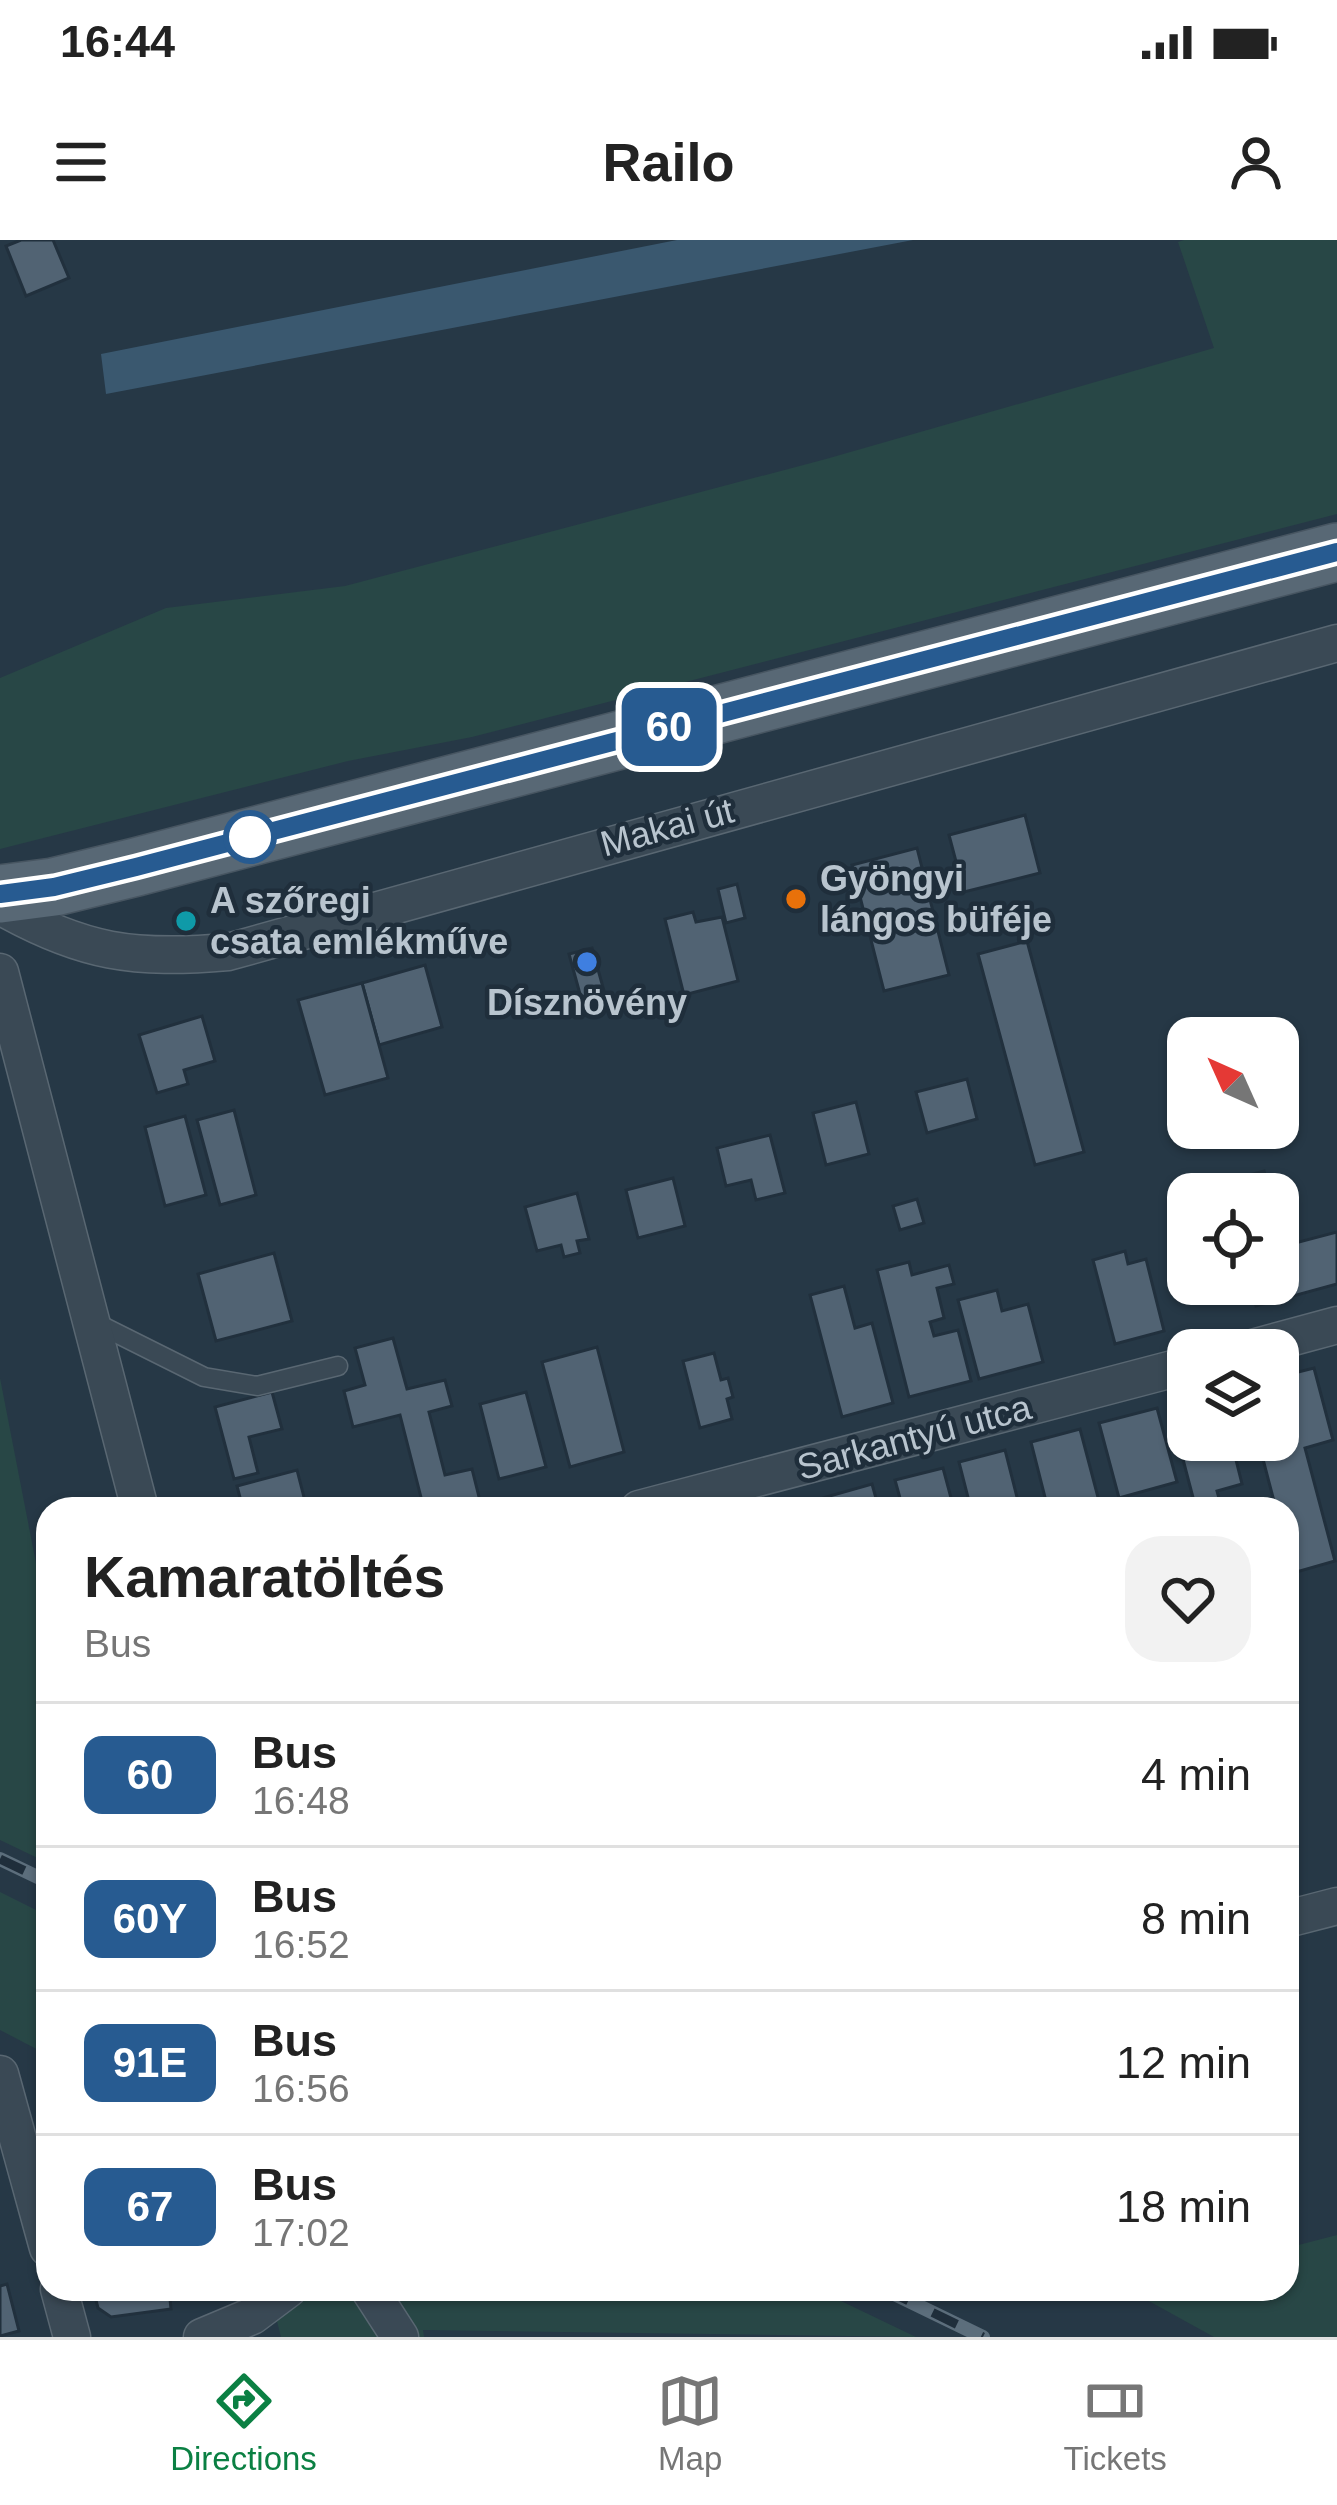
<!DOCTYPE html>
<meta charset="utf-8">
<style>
:root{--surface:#fff;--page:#f2f2f2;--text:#222;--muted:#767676;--line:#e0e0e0;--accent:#0b8043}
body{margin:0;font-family:Arial,sans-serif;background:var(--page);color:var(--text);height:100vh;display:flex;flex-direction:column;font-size:45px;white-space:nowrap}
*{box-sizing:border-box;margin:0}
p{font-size:39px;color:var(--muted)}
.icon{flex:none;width:66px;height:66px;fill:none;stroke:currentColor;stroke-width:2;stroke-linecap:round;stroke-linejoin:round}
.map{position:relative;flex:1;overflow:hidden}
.panel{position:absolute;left:36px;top:1257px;width:1263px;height:804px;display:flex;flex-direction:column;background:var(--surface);border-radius:36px;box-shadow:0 3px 9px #0004}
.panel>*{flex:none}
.badge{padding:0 24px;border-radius:18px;font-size:42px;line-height:78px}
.needle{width:78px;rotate:315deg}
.controls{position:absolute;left:1167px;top:777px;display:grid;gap:24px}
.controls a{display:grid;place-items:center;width:132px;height:132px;border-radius:24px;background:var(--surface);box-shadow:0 3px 9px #0004;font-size:60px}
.map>.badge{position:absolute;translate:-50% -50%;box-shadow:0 0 0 6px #fff}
.round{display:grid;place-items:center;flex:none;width:126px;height:126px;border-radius:36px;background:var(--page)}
.head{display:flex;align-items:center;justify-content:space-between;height:204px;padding:0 48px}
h1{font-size:57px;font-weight:800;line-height:90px}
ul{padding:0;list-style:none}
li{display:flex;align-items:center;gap:36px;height:144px;padding:0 48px;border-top:3px solid var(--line)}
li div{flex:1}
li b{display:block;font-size:45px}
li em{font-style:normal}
li .badge{min-width:132px;font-weight:700;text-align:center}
.status{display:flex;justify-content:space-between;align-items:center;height:84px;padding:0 60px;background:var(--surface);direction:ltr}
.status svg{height:33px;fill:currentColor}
header{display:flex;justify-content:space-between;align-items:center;height:156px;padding:0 48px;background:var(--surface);font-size:54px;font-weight:800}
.tabs{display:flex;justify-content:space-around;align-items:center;height:168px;border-top:3px solid var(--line);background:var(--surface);font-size:33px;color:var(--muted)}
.tabs a{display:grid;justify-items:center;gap:6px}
.tabs .active{color:var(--accent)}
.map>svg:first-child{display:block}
.green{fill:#284746}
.water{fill:#3a586f}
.building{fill:#516373;stroke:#21303d;stroke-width:3}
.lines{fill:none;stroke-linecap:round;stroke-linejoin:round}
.lane-casing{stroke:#596772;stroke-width:21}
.street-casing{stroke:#596772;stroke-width:39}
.primary-casing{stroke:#475561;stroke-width:60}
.lane{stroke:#3a4955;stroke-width:18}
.street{stroke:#3a4955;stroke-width:36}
.primary{stroke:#586875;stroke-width:57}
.rail-casing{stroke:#5c6e7c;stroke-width:14}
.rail{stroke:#1f2e3b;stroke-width:9;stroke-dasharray:27;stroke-linecap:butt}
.line-casing{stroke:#fff;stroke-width:27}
.line{stroke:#275b91;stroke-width:18}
.stop-dot{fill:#fff;stroke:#275b91;stroke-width:6}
.food-dot{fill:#e8710a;stroke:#1f2e3b;stroke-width:4.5}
.culture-dot{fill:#0f9aa8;stroke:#1f2e3b;stroke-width:4.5}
.shop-dot{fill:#3f7fe0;stroke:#1f2e3b;stroke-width:4.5}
.labels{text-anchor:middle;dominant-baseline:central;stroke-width:9;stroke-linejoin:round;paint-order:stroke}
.street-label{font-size:36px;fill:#b8c4ce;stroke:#1f2e3b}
.poi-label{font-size:36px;font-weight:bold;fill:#b8c4ce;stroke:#1f2e3b;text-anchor:start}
</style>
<div class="status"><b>16:44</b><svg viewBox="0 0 49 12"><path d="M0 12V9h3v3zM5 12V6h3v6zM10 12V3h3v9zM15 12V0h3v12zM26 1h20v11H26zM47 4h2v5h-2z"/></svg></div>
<header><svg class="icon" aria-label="menu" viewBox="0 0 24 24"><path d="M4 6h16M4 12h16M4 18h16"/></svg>Railo<svg class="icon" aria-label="person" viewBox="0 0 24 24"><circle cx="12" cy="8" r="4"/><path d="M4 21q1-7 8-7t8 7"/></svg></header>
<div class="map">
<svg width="1337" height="2097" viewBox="0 0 1337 2097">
<rect width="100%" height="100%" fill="#263846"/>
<!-- green -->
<g class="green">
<path d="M1184 0H1337V274L472 497 348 521 0 609V438L166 368 345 346 826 219 1214 108 1178 2Z"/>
<path d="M0 1138 48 1385V1623L0 1600Z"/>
<path d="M0 1652 48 1676V1815L0 1790Z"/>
<path d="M1337 1995V2097H1214L1127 2049H1287V2008Z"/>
<path d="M269 2049H816L916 2097 423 2090 424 2097H281Z"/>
</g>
<!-- water -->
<path class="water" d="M677 0H913L106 154 101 114Z"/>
<!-- building -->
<g class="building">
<path d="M21 0H53L69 38 26 56 6 6Z"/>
<path d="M1025 575 1040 633 964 652 949 595Z"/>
<path d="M917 608 949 735 884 751 852 625Z"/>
<path d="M737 644 745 678 726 683 718 649Z"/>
<path d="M693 672 696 682 722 677 738 741 684 755 665 679Z"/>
<path d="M1027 701 1084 912 1035 925 978 714Z"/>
<path d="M592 708 606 758 583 765 569 714Z"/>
<path d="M425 725 442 787 379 805 362 743Z"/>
<path d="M362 743 388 838 325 855 298 760Z"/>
<path d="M202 776 215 821 184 830 188 844 157 853 139 795Z"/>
<path d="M967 839 977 879 927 893 916 852Z"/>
<path d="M856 862 869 914 826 925 813 873Z"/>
<path d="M234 870 256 955 220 965 197 880Z"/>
<path d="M185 876 206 955 165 966 145 887Z"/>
<path d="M770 895 785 953 756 960 751 940 726 946 717 908Z"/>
<path d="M1264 931 1270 954H1226L1223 942Z"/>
<path d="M673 938 685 986 638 998 626 950Z"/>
<path d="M577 953 589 999 577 1001 580 1013 564 1017 561 1005 537 1011 525 967Z"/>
<path d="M917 959 924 983 900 990 893 966Z"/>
<path d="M1278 985 1284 1006 1337 992V1044L1256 1066 1250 1044H1278Z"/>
<path d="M1125 1011 1128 1024 1146 1019 1164 1091 1115 1104 1093 1020Z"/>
<path d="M274 1013 292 1081 216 1101 198 1034Z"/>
<path d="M909 1022 912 1035 949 1025 954 1044 937 1048 944 1078 930 1082 934 1096 958 1090 971 1141 909 1157 877 1030Z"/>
<path d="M844 1046 855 1088 872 1083 893 1163 842 1177 810 1055Z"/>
<path d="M997 1050 1002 1071 1028 1064 1043 1122 979 1139 958 1060Z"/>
<path d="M393 1098 407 1149 445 1140 452 1166 429 1172 445 1235 472 1229 482 1269H424L400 1175 353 1187 344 1151 365 1145 355 1108Z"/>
<path d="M597 1107 624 1212 570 1227 542 1122Z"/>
<path d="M714 1113 721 1140 728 1138 733 1157 727 1159 732 1179 700 1188 683 1121Z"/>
<path d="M1314 1128 1333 1200 1305 1208 1335 1321 1293 1333 1287 1312V1269H1276L1258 1200H1278V1137Z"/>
<path d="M272 1152 282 1189 249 1197 258 1233 234 1239 215 1167Z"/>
<path d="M526 1152 546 1227 499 1239 480 1164Z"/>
<path d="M1188 1160V1200H1231L1242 1244 1217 1251 1222 1269H1196L1169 1166Z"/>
<path d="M1157 1168 1177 1242 1119 1258 1099 1183Z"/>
<path d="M1080 1189 1099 1261 1069 1269H1048L1031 1202Z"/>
<path d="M1005 1210 1020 1269H971L959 1222Z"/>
<path d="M943 1228 954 1269H903L895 1240Z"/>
<path d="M297 1230 307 1269H243L237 1246Z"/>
<path d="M872 1244 879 1269H821L819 1259Z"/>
<path d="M7 2044 19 2091 0 2096V2046Z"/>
<path d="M93 2049H169L171 2069 111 2077 98 2068Z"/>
</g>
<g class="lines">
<defs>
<path id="lane" d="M90 1080 204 1137 257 1146 338 1126"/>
<g id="street">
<path d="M0 666C83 713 134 720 228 712L1337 403"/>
<path d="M0 732 140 1269"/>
<path d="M1245 1110 1337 1085"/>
<path d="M639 1269 1188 1125"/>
<path d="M1287 1679 1337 1666"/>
<path d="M0 1834 48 2008"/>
<path d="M59 2049 72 2097"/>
<path d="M369 2049 400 2097"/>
<path d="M202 2097 252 2076 288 2049"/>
</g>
<path id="primary" d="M0 654 54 647 136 627 1337 312"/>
</defs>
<!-- lane casing -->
<use href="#lane" class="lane-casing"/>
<!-- street casing -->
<use href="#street" class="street-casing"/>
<!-- primary casing -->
<use href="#primary" class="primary-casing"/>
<!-- lane -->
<use href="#lane" class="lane"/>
<!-- street -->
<use href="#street" class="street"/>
<!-- primary -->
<use href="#primary" class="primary"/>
<defs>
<g id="rail">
<path d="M0 1619 48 1642"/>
<path d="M884 2049 983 2097"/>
</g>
</defs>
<!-- rail casing -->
<use href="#rail" class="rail-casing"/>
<!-- rail -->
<use href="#rail" class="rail"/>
</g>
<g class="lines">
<defs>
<path id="line" d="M0 654 54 647 136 627 1337 312"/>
</defs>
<!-- line casing -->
<use href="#line" class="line-casing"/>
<!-- line -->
<use href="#line" class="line"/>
</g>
<!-- markers -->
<circle class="stop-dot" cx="250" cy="597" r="24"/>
<circle class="food-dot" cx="796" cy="659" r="12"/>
<circle class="culture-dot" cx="186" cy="681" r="12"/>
<circle class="shop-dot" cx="587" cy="722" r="12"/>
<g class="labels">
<!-- street labels -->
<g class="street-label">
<text transform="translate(667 587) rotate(-15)">Makai út</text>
<text transform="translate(914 1197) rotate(-15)">Sarkantyú utca</text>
</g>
<!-- poi labels -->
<g class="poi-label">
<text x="820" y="638">Gyöngyi<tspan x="820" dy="41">lángos büféje</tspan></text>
<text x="210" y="660">A szőregi<tspan x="210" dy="41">csata emlékműve</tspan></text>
<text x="587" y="762" text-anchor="middle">Dísznövény</text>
</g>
</g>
</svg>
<div class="controls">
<a><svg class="needle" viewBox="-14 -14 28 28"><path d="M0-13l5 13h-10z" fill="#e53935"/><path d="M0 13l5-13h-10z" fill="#767676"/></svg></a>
<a><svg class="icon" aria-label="locate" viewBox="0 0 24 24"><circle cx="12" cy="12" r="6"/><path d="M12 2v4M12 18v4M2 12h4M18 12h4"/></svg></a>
<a><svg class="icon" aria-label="layers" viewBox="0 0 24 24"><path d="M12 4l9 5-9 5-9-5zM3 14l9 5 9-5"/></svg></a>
</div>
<b class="badge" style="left:669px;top:487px;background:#275b91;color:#fff">60</b>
<section class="panel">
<div class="head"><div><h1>Kamaratöltés</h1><p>Bus</p></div><a class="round"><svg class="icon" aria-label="heart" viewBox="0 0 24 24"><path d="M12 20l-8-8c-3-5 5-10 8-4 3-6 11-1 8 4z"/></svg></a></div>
<ul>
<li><span class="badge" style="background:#275b91;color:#fff">60</span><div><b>Bus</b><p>16:48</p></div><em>4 min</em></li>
<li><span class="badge" style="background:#275b91;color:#fff">60Y</span><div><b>Bus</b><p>16:52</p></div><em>8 min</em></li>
<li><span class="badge" style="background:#275b91;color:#fff">91E</span><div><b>Bus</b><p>16:56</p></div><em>12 min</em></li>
<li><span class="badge" style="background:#275b91;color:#fff">67</span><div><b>Bus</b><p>17:02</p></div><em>18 min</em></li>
</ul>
</section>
</div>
<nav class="tabs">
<a class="active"><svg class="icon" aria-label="directions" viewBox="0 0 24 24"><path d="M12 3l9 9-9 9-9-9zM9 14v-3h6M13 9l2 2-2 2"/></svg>Directions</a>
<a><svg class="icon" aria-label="map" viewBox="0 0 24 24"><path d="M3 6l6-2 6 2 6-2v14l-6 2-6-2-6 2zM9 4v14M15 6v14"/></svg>Map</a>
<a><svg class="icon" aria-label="tickets" viewBox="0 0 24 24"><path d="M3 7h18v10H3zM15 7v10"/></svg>Tickets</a>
</nav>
